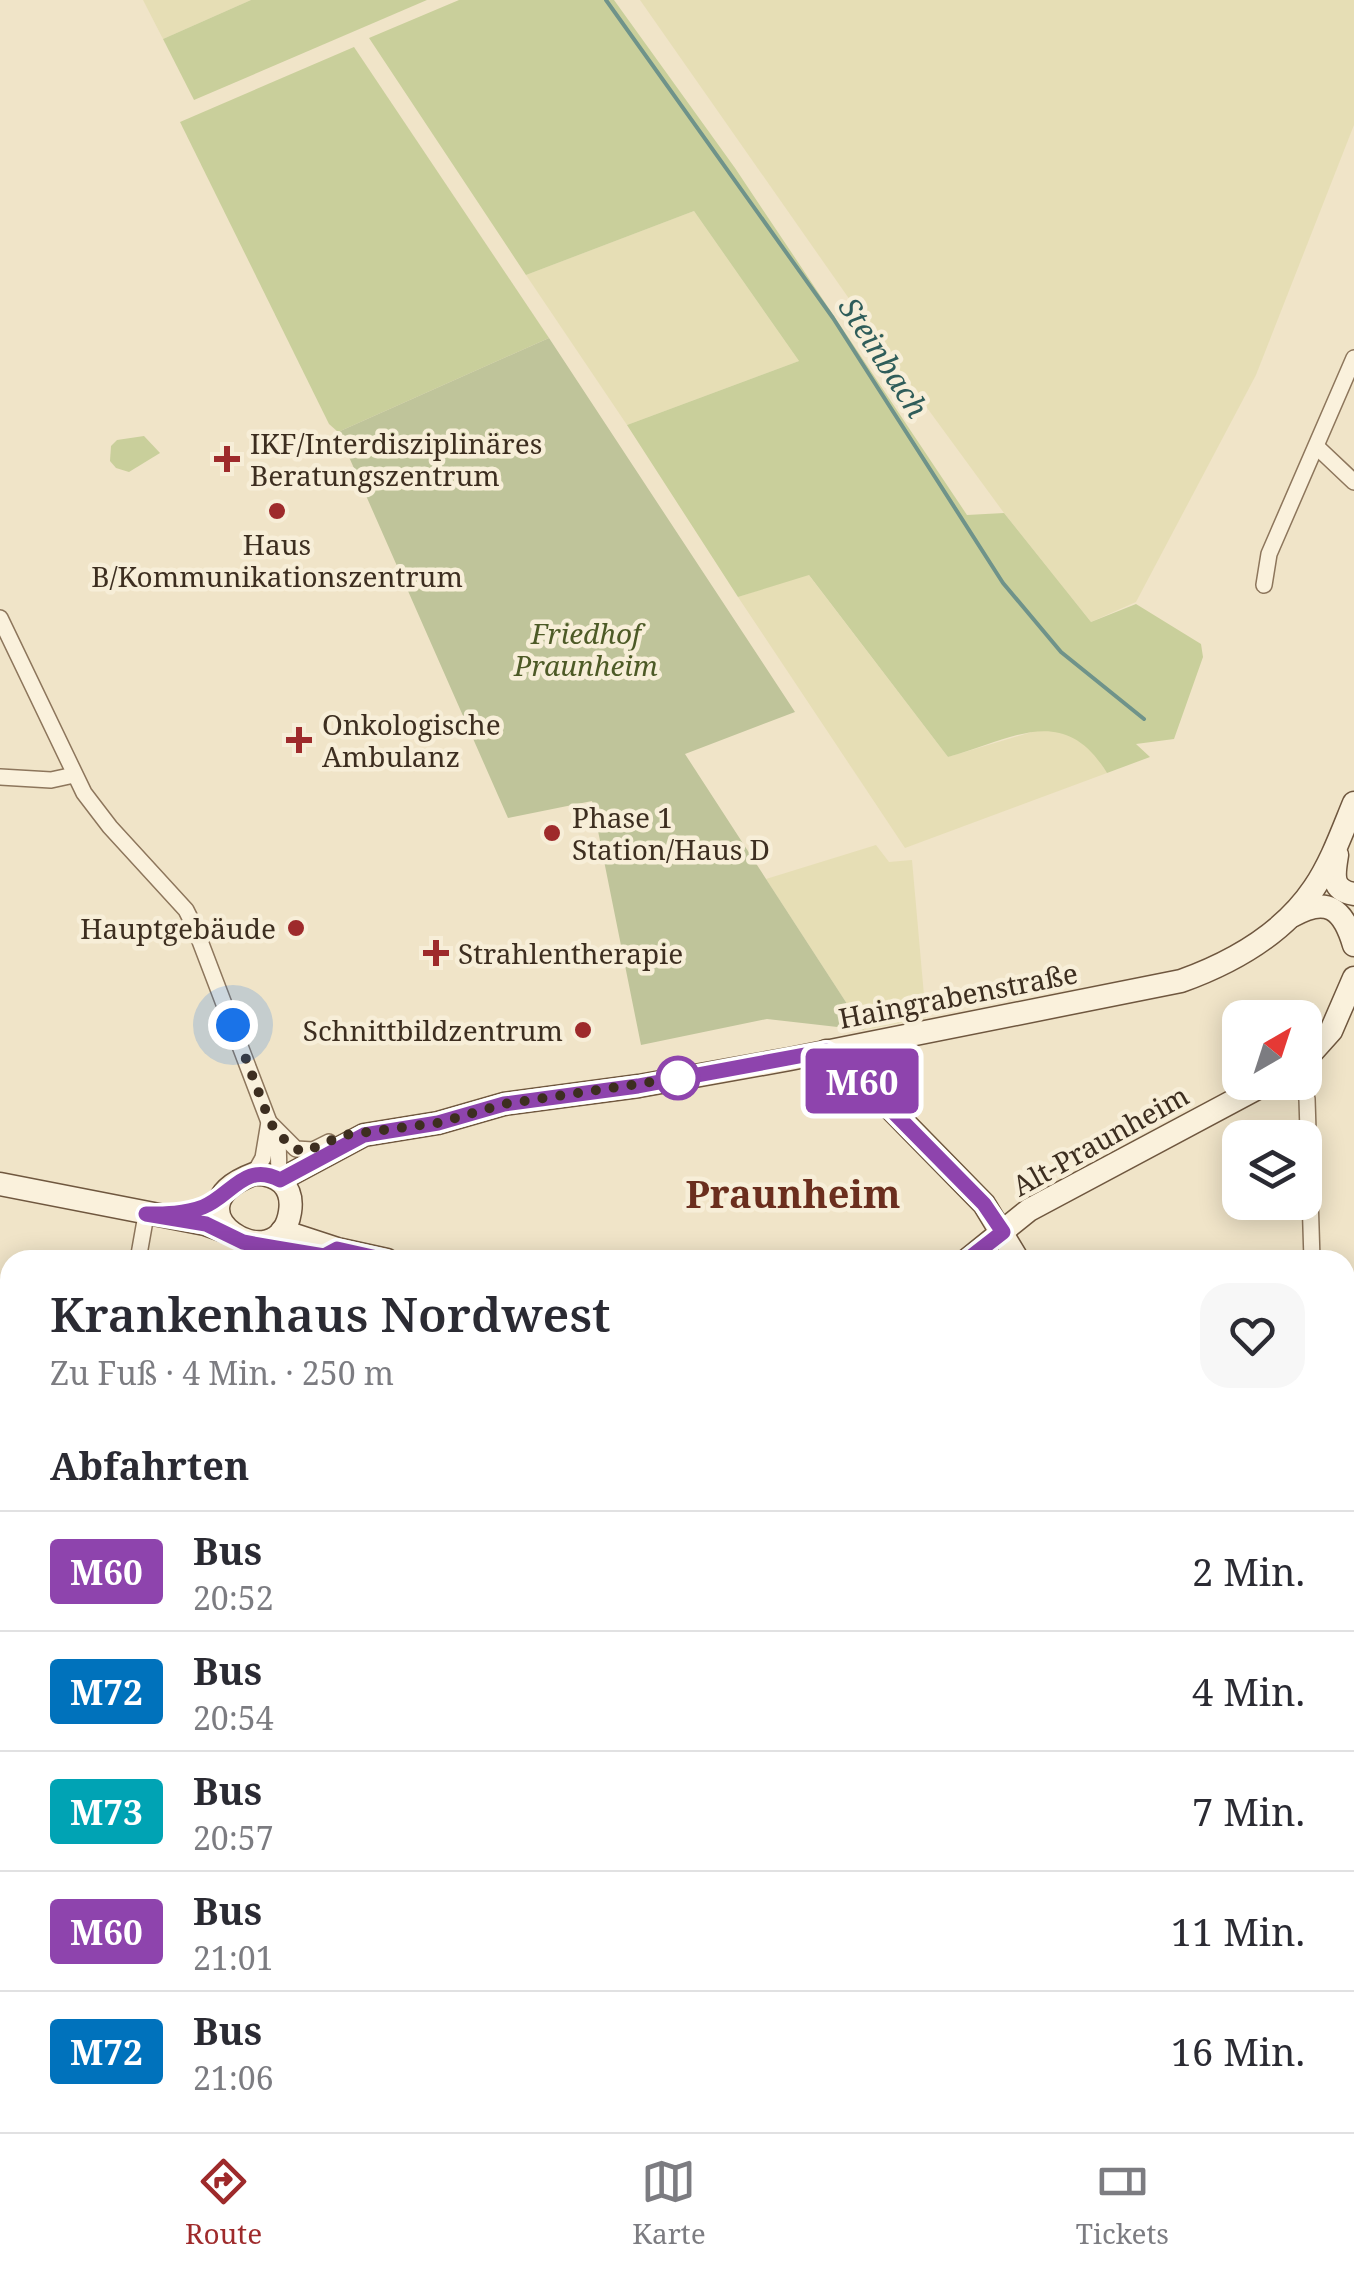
<!DOCTYPE html>
<html lang="de">
<meta charset="utf-8">
<style>
:root{--surface:#fff;--page:#f7f7f7;--text:#2b2b33;--muted:#7c7c81;--line:#e1e1e2;--accent:#9e2a2b}
body{margin:0;font-family:"Noto Serif",serif;background:var(--page);color:var(--text);height:100vh;display:flex;flex-direction:column;font-size:38px;white-space:nowrap}
*{box-sizing:border-box;margin:0}
p{font-size:32px;color:var(--muted)}
.icon{flex:none;width:55px;height:55px;fill:none;stroke:currentColor;stroke-width:2;stroke-linecap:round;stroke-linejoin:round}
.map{position:relative;flex:1;overflow:hidden}
.panel{position:absolute;left:0px;top:1250px;width:1355px;height:882px;display:flex;flex-direction:column;background:var(--surface);border-radius:30px 30px 0 0;box-shadow:0 5px 25px #0003}
.panel>*{flex:none}
.badge{padding:0 20px;border-radius:8px;font-size:35px;line-height:65px}
.needle{width:65px;rotate:39deg}
.controls{position:absolute;left:1222px;top:1000px;display:grid;gap:20px}
.controls a{display:grid;place-items:center;width:100px;height:100px;border-radius:20px;background:var(--surface);box-shadow:0 5px 25px #0003;font-size:50px}
.you{position:absolute;width:50px;height:50px;margin:-25px;border:8px solid #fff;border-radius:50%;background:#1a73e8;box-shadow:0 0 0 15px #1a73e833}
.map>.badge{position:absolute;translate:-50% -50%;box-shadow:0 0 0 5px #fff}
h2{padding:0 50px;font-size:38px;line-height:90px}
.round{display:grid;place-items:center;flex:none;width:105px;height:105px;border-radius:30px;background:var(--page)}
.overview{display:flex;align-items:center;justify-content:space-between;height:170px;padding:0 50px}
h1{font-size:48px;font-weight:600;line-height:75px}
ul{padding:0;list-style:none}
li{display:flex;align-items:center;gap:30px;height:120px;padding:0 50px;border-top:2px solid var(--line)}
li div{flex:1}
li b{display:block;font-size:38px}
li em{font-style:normal}
li .badge{min-width:110px;font-weight:700;text-align:center}
.tab-bar{display:flex;justify-content:space-around;align-items:center;height:140px;border-top:2px solid var(--line);background:var(--surface);font-size:28px;color:var(--muted)}
.tab-bar a{display:grid;justify-items:center;gap:5px}
.tab-bar .current{color:var(--accent)}
.map>svg:first-child{display:block}
.farmland{fill:#e6deb5}
.green{fill:#c9cf9b}
.cemetery{fill:#bfc49a}
.lines{fill:none;stroke-linecap:round;stroke-linejoin:round}
.stream{stroke:#6f938a;stroke-width:4}
.street-casing{stroke:#8d765c;stroke-width:18}
.secondary-casing{stroke:#6f573f;stroke-width:25}
.street{stroke:#faf1dc;stroke-width:15}
.secondary{stroke:#faf1dc;stroke-width:22}
.line-casing{stroke:#fff;stroke-width:22}
.line{stroke:#8e44ad;stroke-width:15}
.walk{stroke:#3d2e20;stroke-width:10;stroke-dasharray:0 18}
.poi-dot{fill:#9e2a2b;stroke:#f7eed8;stroke-width:4}
.stop-dot{fill:#fff;stroke:#8e44ad;stroke-width:5}
.labels{text-anchor:middle;dominant-baseline:central;stroke-width:9;stroke-linejoin:round;paint-order:stroke}
.poi-label{font-size:28px;fill:#3d2e20;stroke:#f7eed8;text-anchor:start}
.park-label{font-size:28px;font-style:italic;fill:#4d5a26;stroke:#f7eed8}
.street-label{font-size:28px;fill:#3d2e20;stroke:#f7eed8}
.water-label{font-size:30px;font-style:italic;fill:#2f5d5a;stroke:#f7eed8}
.district-label{font-size:38px;font-weight:bold;fill:#6b2e1e;stroke:#f7eed8}
</style>
<div class="map">
<svg width="1354" height="2132" viewBox="0 0 1354 2132">
<rect width="100%" height="100%" fill="#f0e4c8"/>
<!-- farmland -->
<g class="farmland">
<path d="M143 0H251L163 39Z"/>
<path d="M640 0H1354V125L1256 375 1136 602 1091 622 1004 513 892 360Z"/>
<path d="M694 211 799 361 627 425 526 275Z"/>
<path d="M808 574 948 757 1035 731H1065L1092 749 1107 773 905 848 738 597Z"/>
<path d="M876 845 889 862 912 860 926 1018 864 1030 766 879Z"/>
</g>
<!-- green -->
<g class="green">
<path d="M251 0H427L194 100 163 39Z"/>
<path d="M459 0H614L735 168 967 515 1004 513 1091 622 1136 604 1201 644 1203 657 1174 739 1136 744 1150 757 1107 773C1064 702 1013 739 948 757L809 575 738 597 627 425 799 361 694 211 526 275 369 38Z"/>
<path d="M354 47 549 338 338 432 329 424 180 122Z"/>
<path d="M144 436 160 453 129 472 116 468 110 461 111 446 117 440Z"/>
<path d="M1345 1480 1354 1484V1715L1345 1704Z"/>
<path d="M0 1862H10V2122L120 2123 104 2132H0Z"/>
<path d="M1345 1933 1354 1942V2112L1345 2105Z"/>
<path d="M1233 2122 1243 2132H839L823 2123Z"/>
</g>
<!-- cemetery -->
<path class="cemetery" d="M549 338 795 712 685 754 864 1030 767 1019 641 1045 592 801 508 818 338 432Z"/>
<g class="lines">
<!-- stream -->
<path class="stream" d="M606 0 833 318 1003 583 1061 652 1144 719"/>
<defs>
<g id="street">
<path d="M1317 447 1354 482"/>
<path d="M1264 585 1269 554 1354 358"/>
<path d="M0 618 84 793 110 827 186 910 195 928 269 1122 296 1149 313 1150 329 1142"/>
<path d="M0 777 51 780 74 775"/>
<path d="M1301 1082 1307 1099 1312 1260"/>
<path d="M278 1134 279 1179"/>
<path d="M254 1174 263 1158 269 1122"/>
<path d="M138 1260 146 1215"/>
<path d="M243 1260V1241"/>
<path d="M0 1366 10 1359"/>
<path d="M0 1547 10 1546"/>
<path d="M0 1706 10 1705"/>
<path d="M799 2122 815 2132"/>
</g>
<g id="secondary">
<path d="M1337 855C1334 874 1330 890 1354 894"/>
<path d="M1292 916C1327 896 1343 908 1354 945"/>
<path d="M826 1051 842 1059 984 1204 1018 1260"/>
<path d="M1305 1060 1331 1031 1354 978"/>
<path d="M254 1174C278 1173 294 1187 290 1212 279 1284 160 1209 254 1174Z"/>
<path d="M280 1180 364 1135 438 1123 504 1104 639 1086 790 1059 1181 981C1231 963 1283 934 1314 888 1331 863 1342 832 1354 803"/>
<path d="M0 1184 205 1224 230 1233"/>
<path d="M282 1231 337 1249 387 1260"/>
<path d="M967 1260 1029 1210 1269 1082"/>
<path d="M1345 1454 1354 1460"/>
<path d="M569 2132 576 2122"/>
</g>
</defs>
<!-- street casing -->
<use href="#street" class="street-casing"/>
<!-- secondary casing -->
<use href="#secondary" class="secondary-casing"/>
<!-- street -->
<use href="#street" class="street"/>
<!-- secondary -->
<use href="#secondary" class="secondary"/>
</g>
<g class="lines">
<defs>
<path id="line" d="M386 1260 337 1249 324 1256 276 1248 243 1242 206 1224 146 1214C166 1214 184 1214 203 1207 231 1196 245 1161 280 1180L364 1135 438 1123 504 1104 638 1086 826 1051 842 1060 984 1204 1003 1232 967 1260"/>
</defs>
<!-- line casing -->
<use href="#line" class="line-casing"/>
<!-- line -->
<use href="#line" class="line"/>
<!-- walk -->
<path class="walk" d="M233 1025 270 1122 278 1134 296 1149 304 1152 344 1135 438 1123 504 1104 678 1078"/>
</g>
<!-- markers -->
<g class="poi-dot">
<path d="M222 444h10v10h10v10h-10v10h-10v-10h-10v-10h10z"/>
<circle cx="277" cy="511" r="10"/>
<path d="M294 725h10v10h10v10h-10v10h-10v-10h-10v-10h10z"/>
<circle cx="552" cy="833" r="10"/>
<circle cx="296" cy="928" r="10"/>
<path d="M431 938h10v10h10v10h-10v10h-10v-10h-10v-10h10z"/>
<circle cx="583" cy="1030" r="10"/>
</g>
<circle class="stop-dot" cx="678" cy="1078" r="20"/>
<g class="labels">
<!-- poi labels -->
<g class="poi-label">
<text x="250" y="443">IKF/Interdisziplinäres<tspan x="250" dy="32">Beratungszentrum</tspan></text>
<text x="277" y="544" text-anchor="middle">Haus<tspan x="277" dy="32">B/Kommunikationszentrum</tspan></text>
<text x="322" y="724">Onkologische<tspan x="322" dy="32">Ambulanz</tspan></text>
<text x="572" y="817">Phase 1<tspan x="572" dy="32">Station/Haus D</tspan></text>
<text x="276" y="928" text-anchor="end">Hauptgebäude</text>
<text x="458" y="953">Strahlentherapie</text>
<text x="563" y="1030" text-anchor="end">Schnittbildzentrum</text>
</g>
<!-- park labels -->
<g class="park-label">
<text x="586" y="633">Friedhof<tspan x="586" dy="32">Praunheim</tspan></text>
</g>
<!-- street labels -->
<g class="street-label">
<text transform="translate(958 995) rotate(-11)">Haingrabenstraße</text>
<text transform="translate(1100 1140) rotate(-29)">Alt-Praunheim</text>
</g>
<!-- water labels -->
<g class="water-label">
<text transform="translate(884 357) rotate(57)">Steinbach</text>
</g>
<!-- district labels -->
<g class="district-label">
<text x="793" y="1193">Praunheim</text>
</g>
</g>
</svg>
<div class="controls">
<a><svg class="needle" viewBox="-14 -14 28 28"><path d="M0-13l5 13h-10z" fill="#e53935"/><path d="M0 13l5-13h-10z" fill="#7c7c81"/></svg></a>
<a><svg class="icon" aria-label="layers" viewBox="0 0 24 24"><path d="M12 4l9 5-9 5-9-5zM3 14l9 5 9-5"/></svg></a>
</div>
<div class="you" style="left:233px;top:1025px"></div>
<b class="badge" style="left:862px;top:1081px;background:#8e44ad;color:#fff">M60</b>
<section class="panel">
<div class="overview"><div><h1>Krankenhaus Nordwest</h1><p>Zu Fuß · 4 Min. · 250 m</p></div><a class="round"><svg class="icon" aria-label="heart" viewBox="0 0 24 24"><path d="M12 20l-8-8c-3-5 5-10 8-4 3-6 11-1 8 4z"/></svg></a></div>
<h2>Abfahrten</h2>
<ul>
<li><span class="badge" style="background:#8e44ad;color:#fff">M60</span><div><b>Bus</b><p>20:52</p></div><em>2 Min.</em></li>
<li><span class="badge" style="background:#0072bc;color:#fff">M72</span><div><b>Bus</b><p>20:54</p></div><em>4 Min.</em></li>
<li><span class="badge" style="background:#00a3b4;color:#fff">M73</span><div><b>Bus</b><p>20:57</p></div><em>7 Min.</em></li>
<li><span class="badge" style="background:#8e44ad;color:#fff">M60</span><div><b>Bus</b><p>21:01</p></div><em>11 Min.</em></li>
<li><span class="badge" style="background:#0072bc;color:#fff">M72</span><div><b>Bus</b><p>21:06</p></div><em>16 Min.</em></li>
</ul>
</section>
</div>
<nav class="tab-bar">
<a class="current"><svg class="icon" aria-label="directions" viewBox="0 0 24 24"><path d="M12 3l9 9-9 9-9-9zM9 14v-3h6M13 9l2 2-2 2"/></svg>Route</a>
<a><svg class="icon" aria-label="map" viewBox="0 0 24 24"><path d="M3 6l6-2 6 2 6-2v14l-6 2-6-2-6 2zM9 4v14M15 6v14"/></svg>Karte</a>
<a><svg class="icon" aria-label="tickets" viewBox="0 0 24 24"><path d="M3 7h18v10H3zM15 7v10"/></svg>Tickets</a>
</nav>
